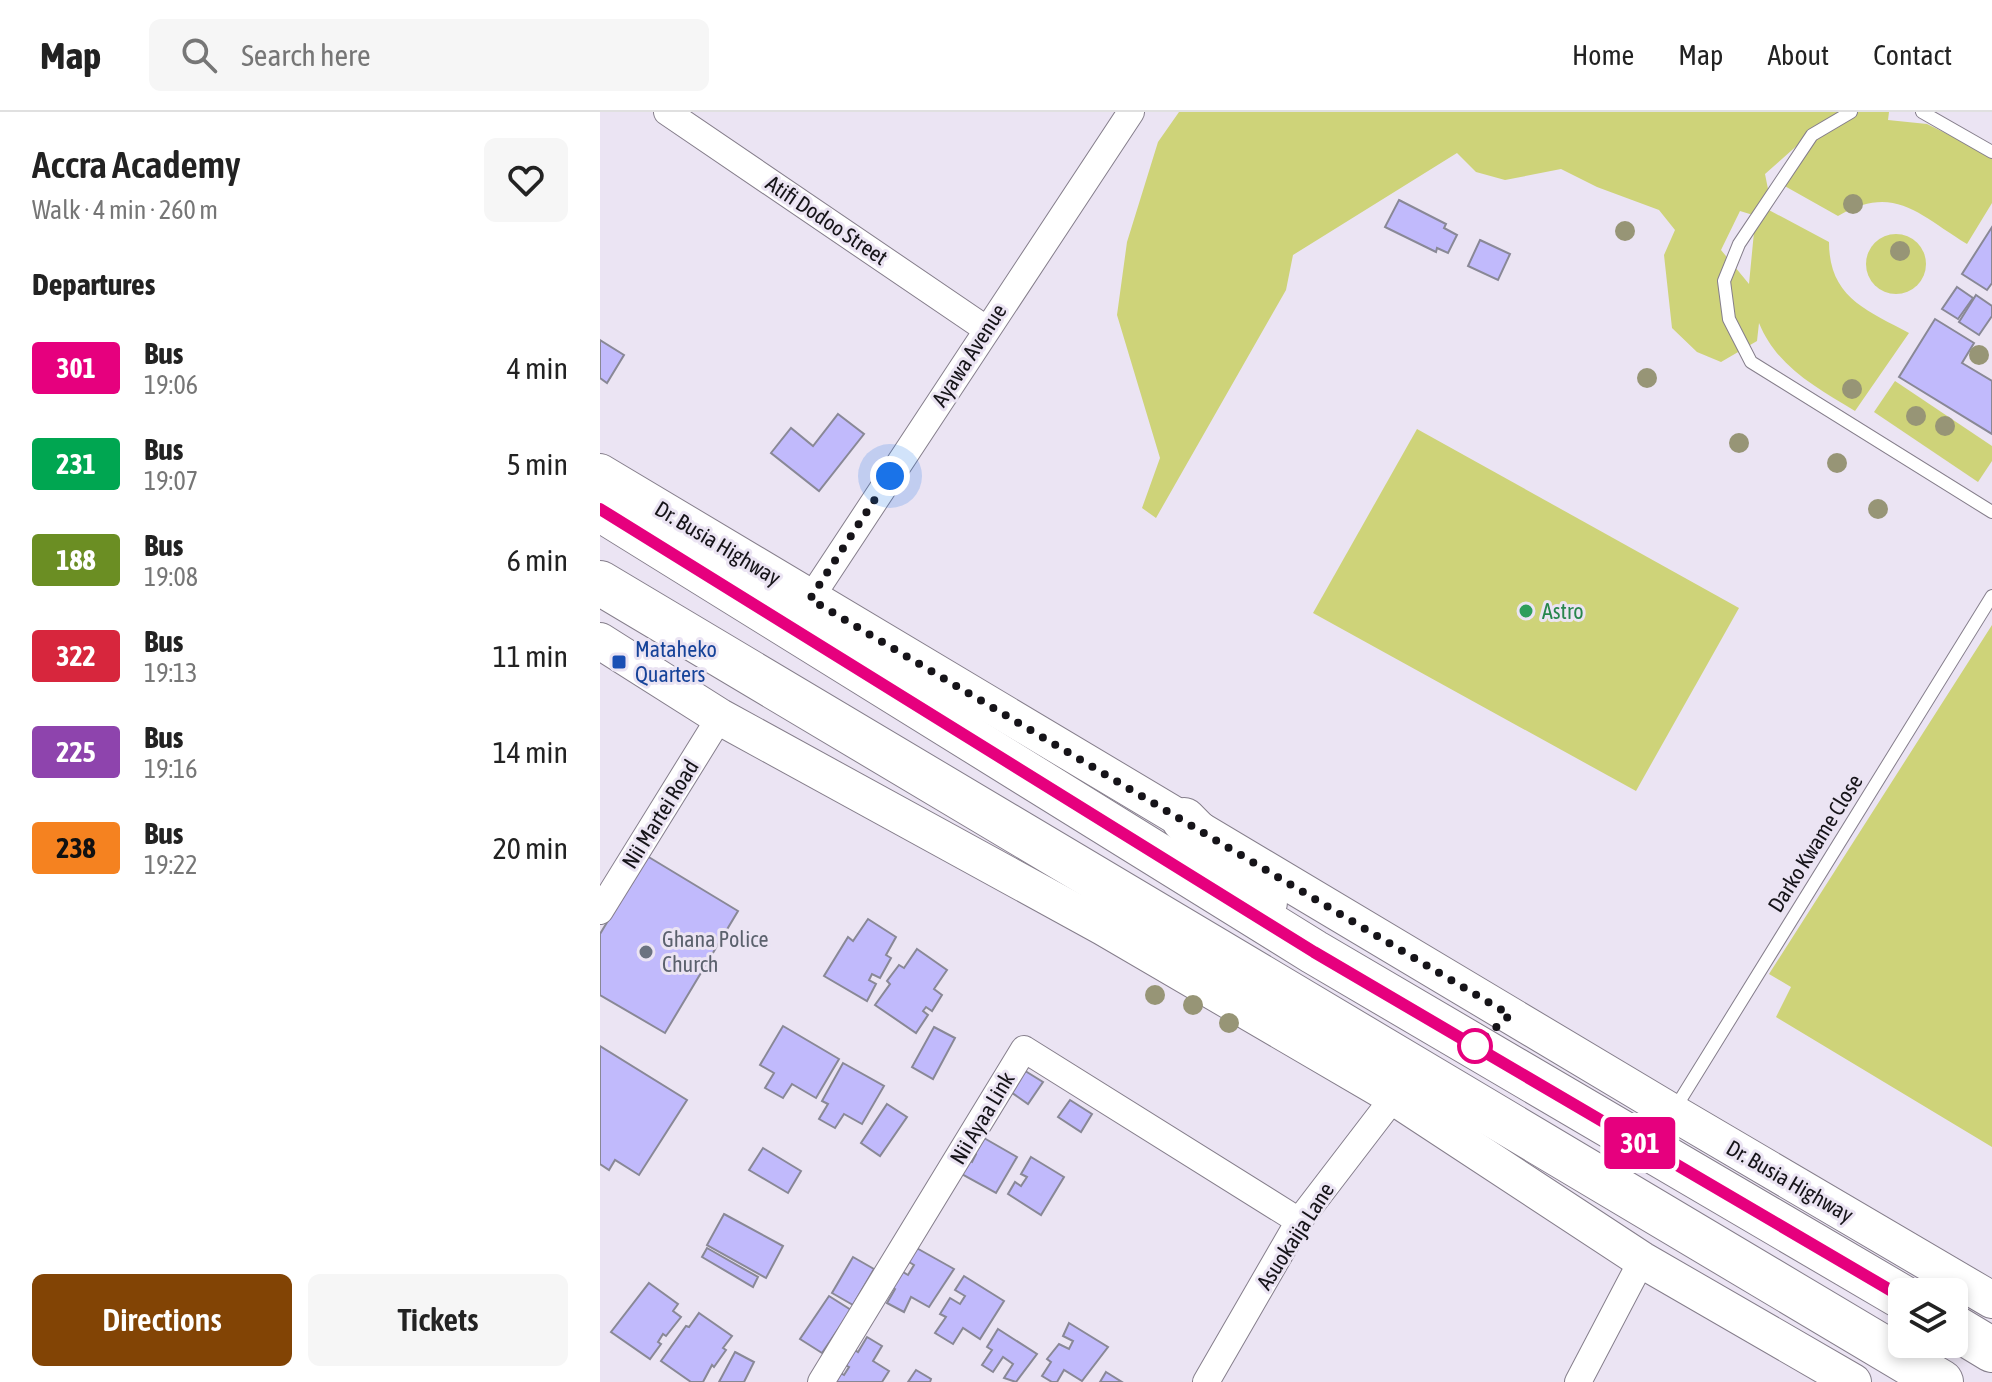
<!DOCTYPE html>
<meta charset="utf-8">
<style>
:root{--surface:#fff;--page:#f6f6f6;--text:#222;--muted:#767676;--line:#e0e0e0;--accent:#824405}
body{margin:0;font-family:"Asap Condensed",sans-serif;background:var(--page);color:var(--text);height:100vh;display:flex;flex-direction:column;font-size:30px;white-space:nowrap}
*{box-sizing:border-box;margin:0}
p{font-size:26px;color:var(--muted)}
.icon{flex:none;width:44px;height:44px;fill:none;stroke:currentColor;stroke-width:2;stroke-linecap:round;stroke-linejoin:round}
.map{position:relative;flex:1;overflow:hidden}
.details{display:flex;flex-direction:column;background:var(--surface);width:600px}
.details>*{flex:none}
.badge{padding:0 16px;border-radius:6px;font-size:28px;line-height:52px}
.buttons{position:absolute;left:1288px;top:1166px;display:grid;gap:16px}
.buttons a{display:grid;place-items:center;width:80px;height:80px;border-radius:12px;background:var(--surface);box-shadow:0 4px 12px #0003;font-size:40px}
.you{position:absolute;width:40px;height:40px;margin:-20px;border:6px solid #fff;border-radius:50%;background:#1a73e8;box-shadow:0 0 0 12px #1a73e833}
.map>.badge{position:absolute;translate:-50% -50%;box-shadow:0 0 0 4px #fff}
h2{padding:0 32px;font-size:30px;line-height:72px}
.round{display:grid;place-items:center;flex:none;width:84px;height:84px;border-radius:12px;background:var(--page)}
.summary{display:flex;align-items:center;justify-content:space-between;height:136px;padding:0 32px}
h1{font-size:38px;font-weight:600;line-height:60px}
.button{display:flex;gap:16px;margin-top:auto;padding:16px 32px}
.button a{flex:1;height:92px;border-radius:12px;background:var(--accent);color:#fff;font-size:32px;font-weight:600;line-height:92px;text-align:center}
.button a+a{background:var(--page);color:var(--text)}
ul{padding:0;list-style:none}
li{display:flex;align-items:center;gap:24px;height:96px;padding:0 32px}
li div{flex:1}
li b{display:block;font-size:30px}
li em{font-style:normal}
li .badge{min-width:88px;font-weight:700;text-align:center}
header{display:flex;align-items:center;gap:48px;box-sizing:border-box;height:112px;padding:0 40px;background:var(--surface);border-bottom:2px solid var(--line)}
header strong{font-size:38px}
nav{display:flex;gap:44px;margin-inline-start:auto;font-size:28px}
.search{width:560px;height:72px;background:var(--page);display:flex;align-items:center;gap:20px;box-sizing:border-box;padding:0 28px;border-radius:12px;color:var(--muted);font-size:30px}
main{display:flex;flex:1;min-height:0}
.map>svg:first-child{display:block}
.green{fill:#ced379}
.building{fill:#c1bafc;stroke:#898896;stroke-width:2}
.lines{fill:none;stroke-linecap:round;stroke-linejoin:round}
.lane-casing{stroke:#857e8b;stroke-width:14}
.street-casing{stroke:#857e8b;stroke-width:28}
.secondary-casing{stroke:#857e8b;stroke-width:38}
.highway-casing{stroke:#857e8b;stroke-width:46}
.lane{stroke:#fff;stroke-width:12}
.street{stroke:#fff;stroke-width:26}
.secondary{stroke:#fff;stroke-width:36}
.highway{stroke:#fff;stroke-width:44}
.tree{fill:#979576}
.line-casing{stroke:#fff;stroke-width:18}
.line{stroke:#e6007e;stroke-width:12}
.walk{stroke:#161419;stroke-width:8;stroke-dasharray:0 14.4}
.leisure-dot{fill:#2e9e5b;stroke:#ebe4f3;stroke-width:3}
.transit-dot{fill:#1a4fb4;stroke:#ebe4f3;stroke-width:3}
.worship-dot{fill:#6b7280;stroke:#ebe4f3;stroke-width:3}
.stop-dot{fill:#fff;stroke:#e6007e;stroke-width:4}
.labels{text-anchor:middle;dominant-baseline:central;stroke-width:6;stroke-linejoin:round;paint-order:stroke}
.street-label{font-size:22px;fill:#161419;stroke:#ebe4f3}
.leisure-label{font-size:22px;fill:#27864d;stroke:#ebe4f3;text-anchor:start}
.transit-label{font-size:22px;fill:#164399;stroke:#ebe4f3;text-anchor:start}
.worship-label{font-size:22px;fill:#5b616d;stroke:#ebe4f3;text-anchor:start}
</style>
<header>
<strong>Map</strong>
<div class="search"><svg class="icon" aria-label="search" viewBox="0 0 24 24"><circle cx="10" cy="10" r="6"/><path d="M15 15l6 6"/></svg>Search here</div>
<nav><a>Home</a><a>Map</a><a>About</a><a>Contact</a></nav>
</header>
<main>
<section class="details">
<div class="summary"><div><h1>Accra Academy</h1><p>Walk · 4 min · 260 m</p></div><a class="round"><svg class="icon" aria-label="heart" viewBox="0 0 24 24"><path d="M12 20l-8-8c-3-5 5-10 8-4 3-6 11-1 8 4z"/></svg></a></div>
<h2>Departures</h2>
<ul>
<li><span class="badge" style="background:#e6007e;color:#fff">301</span><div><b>Bus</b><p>19:06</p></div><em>4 min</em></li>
<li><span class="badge" style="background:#00a651;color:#fff">231</span><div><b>Bus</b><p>19:07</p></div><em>5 min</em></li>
<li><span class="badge" style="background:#6b8e23;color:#fff">188</span><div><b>Bus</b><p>19:08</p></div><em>6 min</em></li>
<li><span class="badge" style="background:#d7263d;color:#fff">322</span><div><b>Bus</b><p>19:13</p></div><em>11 min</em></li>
<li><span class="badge" style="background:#8e44ad;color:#fff">225</span><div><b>Bus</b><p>19:16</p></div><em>14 min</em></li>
<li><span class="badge" style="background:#f58220;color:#111">238</span><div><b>Bus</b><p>19:22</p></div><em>20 min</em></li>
</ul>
<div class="button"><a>Directions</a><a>Tickets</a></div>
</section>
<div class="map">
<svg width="1392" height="1270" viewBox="0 0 1392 1270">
<rect width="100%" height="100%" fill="#ebe4f3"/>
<!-- green -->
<g class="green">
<path d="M579 0H1289L1288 8 1327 12 1392 44V91L1367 132C1319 103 1295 71 1238 104L1176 69 1209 39 1201 30 1165 62 1168 77 1153 103 1140 99 1121 138 1149 172 1154 120 1167 97 1229 130C1229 185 1266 198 1309 221L1255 299C1216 275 1177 255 1159 211L1157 229 1121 250 1097 240 1072 216 1064 143 1075 118 1059 98 997 75 961 57 905 68 876 60 857 41 693 143 686 178 556 406 542 396 560 346 517 203 527 130 558 30Z"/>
<circle cx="1296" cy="152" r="30"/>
<path d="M1295 269 1392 334V349L1378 370 1274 300Z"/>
<path d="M817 317 1139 496 1036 679 713 501Z"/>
<path d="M1392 513V1035L1176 905 1191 875 1169 862Z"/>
</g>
<!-- building -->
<g class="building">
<path d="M799 88 846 112 844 116 857 123 848 141 837 136 836 140 785 115Z"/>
<path d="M1392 115V171L1387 178 1362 162Z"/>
<path d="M880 128 910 142 898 168 868 154Z"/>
<path d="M1357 175 1373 186 1358 207 1342 197Z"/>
<path d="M1376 183 1392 194V204L1379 223 1359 210Z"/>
<path d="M1335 207 1374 231 1362 251 1392 269V322L1299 265Z"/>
<path d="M0 228 24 243 7 271 0 266Z"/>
<path d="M238 302 264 322 219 379 171 341 191 316 213 334Z"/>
<path d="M47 744 138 799 65 921 0 883V822Z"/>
<path d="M268 807 296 825 286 843 291 846 280 866 272 862 269 868 276 872 267 889 224 864 248 825 253 829Z"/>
<path d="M317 837 347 858 334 877 342 883 332 899 326 895 323 899 328 903 316 921 275 893 290 872 287 869 299 853 304 856Z"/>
<path d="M183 914 239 947 216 986 192 972 183 986 165 976 174 961 160 953Z"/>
<path d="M334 915 355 926 333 967 312 955Z"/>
<path d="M0 934 87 988 39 1063 15 1048 9 1058 0 1052Z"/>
<path d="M243 951 284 974 262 1012 244 1002 235 1016 219 1007 228 992 222 989Z"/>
<path d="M422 957 443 970 428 992 408 978Z"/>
<path d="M470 988 492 1002 481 1020 458 1005Z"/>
<path d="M287 992 307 1005 280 1044 261 1031Z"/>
<path d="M377 1022 417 1045 396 1081 356 1059 364 1046 372 1050 376 1042 369 1037Z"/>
<path d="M163 1036 201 1059 188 1081 149 1058Z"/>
<path d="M431 1045 464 1065 441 1103 408 1082 415 1070 421 1074 427 1065 421 1062Z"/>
<path d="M124 1102 183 1134 166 1166 107 1133Z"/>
<path d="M313 1134 354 1157 329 1195 311 1185 304 1200 287 1191 295 1177 288 1173 298 1157 308 1163 314 1153 304 1147Z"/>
<path d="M107 1136 158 1165 153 1175 102 1145Z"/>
<path d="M253 1145 274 1157 253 1193 232 1181Z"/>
<path d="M364 1164 404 1189 380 1227 363 1216 353 1232 335 1221 346 1205 340 1202 350 1186 360 1192 365 1184 355 1178Z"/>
<path d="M49 1171 78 1192 73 1199 81 1205 66 1224 63 1222 58 1230 61 1232 50 1247 11 1220Z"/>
<path d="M229 1184 251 1198 222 1241 200 1227Z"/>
<path d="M99 1201 132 1224 123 1236 126 1238 114 1255 112 1253 103 1270H91L61 1249 86 1214 89 1215Z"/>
<path d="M469 1211 508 1235 482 1269 464 1258 457 1270H452L442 1264 451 1250 447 1247 459 1232 469 1237 473 1229 463 1224Z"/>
<path d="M398 1217 437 1242 416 1270 404 1266 413 1252 403 1245 393 1260 382 1253 392 1238 387 1235Z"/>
<path d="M267 1225 282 1234 273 1249 289 1259 282 1270H228L235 1258 244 1263 249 1255 240 1250 250 1235 258 1240Z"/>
<path d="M135 1240 154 1250 144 1270H119Z"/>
<path d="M316 1258 331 1267 330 1270H308Z"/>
<path d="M506 1260 522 1270H500Z"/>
</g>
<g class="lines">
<defs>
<g id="lane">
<path d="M1251 0 1212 23 1139 132 1124 169 1129 207 1151 250 1392 400"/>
<path d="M1322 0 1392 40"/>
<path d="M1074 998 1392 484"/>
</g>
<g id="street">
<path d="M67 0 386 217"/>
<path d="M210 487 531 0"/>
<path d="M0 799 120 605"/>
<path d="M221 1270 424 937 699 1109"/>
<path d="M606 1270 699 1109 794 985"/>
<path d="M978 1270 1042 1148"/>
</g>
<g id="secondary">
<path d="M0 360 1072 1000 1392 1188"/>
<path d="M0 529 120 605 503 815 794 985 1042 1148 1253 1270"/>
</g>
<g id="highway">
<path d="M0 397 714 840 1302 1185"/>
<path d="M0 471 1341 1270"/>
<path d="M584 708 665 790"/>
<path d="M1354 1215 1392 1238"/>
</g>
</defs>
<!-- lane casing -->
<use href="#lane" class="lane-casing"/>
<!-- street casing -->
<use href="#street" class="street-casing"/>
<!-- secondary casing -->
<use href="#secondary" class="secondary-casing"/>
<!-- highway casing -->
<use href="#highway" class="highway-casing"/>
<!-- lane -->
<use href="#lane" class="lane"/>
<!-- street -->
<use href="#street" class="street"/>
<!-- secondary -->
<use href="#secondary" class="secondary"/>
<!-- highway -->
<use href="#highway" class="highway"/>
</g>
<!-- trees -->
<g class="tree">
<circle cx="1253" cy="92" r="10"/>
<circle cx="1025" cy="119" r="10"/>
<circle cx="1300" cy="139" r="10"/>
<circle cx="1379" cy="243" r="10"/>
<circle cx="1047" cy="266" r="10"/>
<circle cx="1252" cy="277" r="10"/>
<circle cx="1316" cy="304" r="10"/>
<circle cx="1345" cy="314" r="10"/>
<circle cx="1139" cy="331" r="10"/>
<circle cx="1237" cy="351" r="10"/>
<circle cx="1278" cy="397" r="10"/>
<circle cx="555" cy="883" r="10"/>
<circle cx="593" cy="893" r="10"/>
<circle cx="629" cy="911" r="10"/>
</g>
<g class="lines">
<defs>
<path id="line" d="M0 397 714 840 1302 1185"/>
</defs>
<!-- line casing -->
<use href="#line" class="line-casing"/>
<!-- line -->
<use href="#line" class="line"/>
<!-- walk -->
<path class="walk" d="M290 364 210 487 910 903 875 934"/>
</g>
<!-- markers -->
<circle class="leisure-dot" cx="926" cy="499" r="8"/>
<rect class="transit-dot" x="11" y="542" width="16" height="16" rx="4"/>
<circle class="worship-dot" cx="46" cy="840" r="8"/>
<circle class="stop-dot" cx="875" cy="934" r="16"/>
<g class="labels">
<!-- street labels -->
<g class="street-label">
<text transform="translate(227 108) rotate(34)">Atifi Dodoo Street</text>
<text transform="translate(369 243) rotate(-57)">Ayawa Avenue</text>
<text transform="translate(118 431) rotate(31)">Dr. Busia Highway</text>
<text transform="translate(60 702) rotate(-58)">Nii Martei Road</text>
<text transform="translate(1215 731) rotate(-58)">Darko Kwame Close</text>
<text transform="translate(382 1006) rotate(-59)">Nii Ayaa Link</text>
<text transform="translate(1190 1069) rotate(30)">Dr. Busia Highway</text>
<text transform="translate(695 1124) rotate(-57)">Asuokaija Lane</text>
</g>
<!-- leisure labels -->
<g class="leisure-label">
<text x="942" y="499">Astro</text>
</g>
<!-- transit labels -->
<g class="transit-label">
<text x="35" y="537">Mataheko<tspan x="35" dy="25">Quarters</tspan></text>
</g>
<!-- worship labels -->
<g class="worship-label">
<text x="62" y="827">Ghana Police<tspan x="62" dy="25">Church</tspan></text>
</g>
</g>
</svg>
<div class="buttons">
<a><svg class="icon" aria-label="layers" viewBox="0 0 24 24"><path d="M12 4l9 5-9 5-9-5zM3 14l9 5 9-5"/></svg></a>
</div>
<div class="you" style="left:290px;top:364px"></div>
<b class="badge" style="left:1040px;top:1031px;background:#e6007e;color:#fff">301</b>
</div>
</main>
